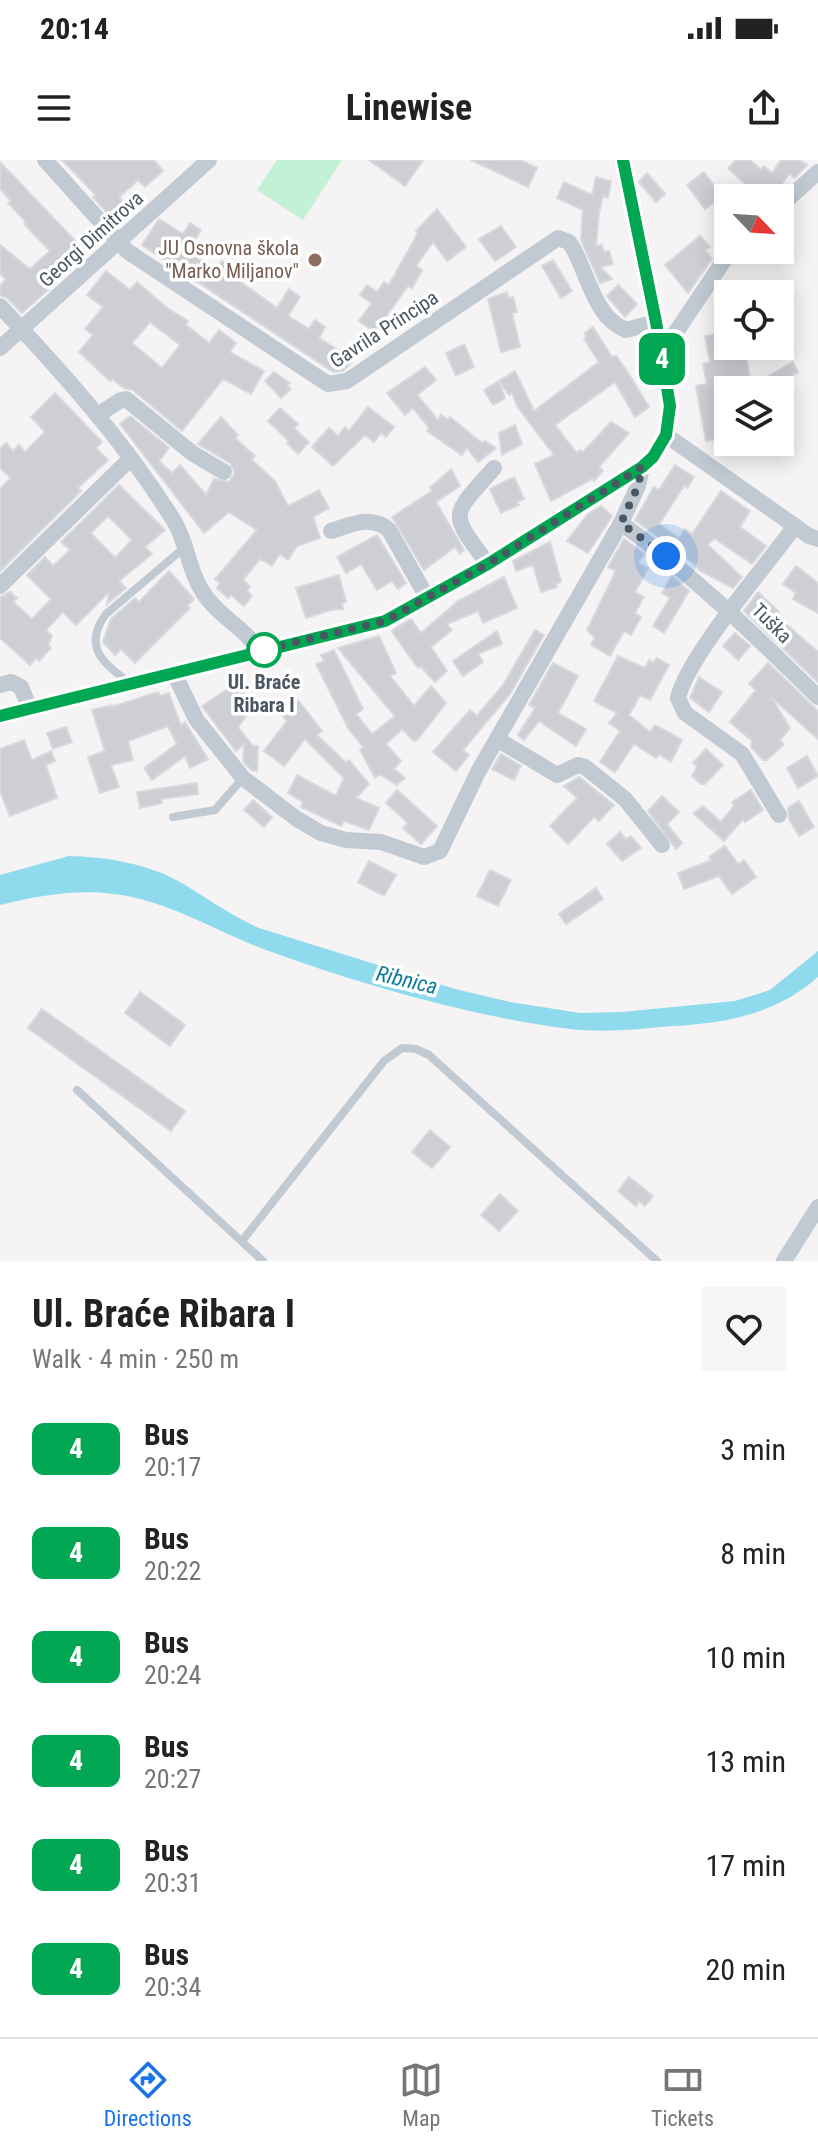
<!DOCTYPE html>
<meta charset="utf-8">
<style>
:root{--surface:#fff;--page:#f6f6f6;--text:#222;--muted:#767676;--line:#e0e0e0;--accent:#1a73e8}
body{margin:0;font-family:"Roboto Condensed",sans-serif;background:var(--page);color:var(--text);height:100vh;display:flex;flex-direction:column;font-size:30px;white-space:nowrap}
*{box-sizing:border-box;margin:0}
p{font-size:26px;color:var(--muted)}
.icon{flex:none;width:44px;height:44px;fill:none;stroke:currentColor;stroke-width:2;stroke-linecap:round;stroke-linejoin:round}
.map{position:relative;height:1101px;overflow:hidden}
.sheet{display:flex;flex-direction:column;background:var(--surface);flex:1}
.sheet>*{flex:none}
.badge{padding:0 16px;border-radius:12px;font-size:28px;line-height:52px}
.needle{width:52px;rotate:115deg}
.fabs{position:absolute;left:714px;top:24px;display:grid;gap:16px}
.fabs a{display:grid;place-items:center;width:80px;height:80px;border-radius:0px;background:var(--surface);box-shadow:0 4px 20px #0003;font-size:40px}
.you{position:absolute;width:40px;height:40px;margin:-20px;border:6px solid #fff;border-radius:50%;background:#1a73e8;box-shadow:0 0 0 12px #1a73e833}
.map>.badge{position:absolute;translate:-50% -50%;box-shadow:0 0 0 4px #fff}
.round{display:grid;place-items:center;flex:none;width:84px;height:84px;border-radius:0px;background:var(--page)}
.overview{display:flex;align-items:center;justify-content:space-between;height:136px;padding:0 32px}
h1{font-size:38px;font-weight:700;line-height:60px}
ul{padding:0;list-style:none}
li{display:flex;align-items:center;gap:24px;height:104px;padding:0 32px}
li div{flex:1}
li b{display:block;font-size:30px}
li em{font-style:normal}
li .badge{min-width:88px;font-weight:700;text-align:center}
.status{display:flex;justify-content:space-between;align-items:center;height:56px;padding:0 40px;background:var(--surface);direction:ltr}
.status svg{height:22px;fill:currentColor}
header{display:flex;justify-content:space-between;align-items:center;height:104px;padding:0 32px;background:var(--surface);font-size:36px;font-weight:700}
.dock{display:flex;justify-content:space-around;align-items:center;height:112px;border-top:2px solid var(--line);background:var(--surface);font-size:22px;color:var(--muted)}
.dock a{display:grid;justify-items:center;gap:4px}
.dock .selected{color:var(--accent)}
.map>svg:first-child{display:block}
.green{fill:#c3f1d5}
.water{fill:#90daee}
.building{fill:#cdcfd5;stroke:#d7d9de;stroke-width:2;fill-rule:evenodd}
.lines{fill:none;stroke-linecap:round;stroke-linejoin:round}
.service{stroke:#c1cad2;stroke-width:8}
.minor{stroke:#c1cad2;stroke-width:16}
.line-casing{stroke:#fff;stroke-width:18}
.line{stroke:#00a651;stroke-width:12}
.walk{stroke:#4a5661;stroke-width:8;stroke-dasharray:0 14.4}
.education-dot{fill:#8d6e63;stroke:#fff;stroke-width:3}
.stop-dot{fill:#fff;stroke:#00a651;stroke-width:4}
.labels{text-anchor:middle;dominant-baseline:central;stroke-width:7;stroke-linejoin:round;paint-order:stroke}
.street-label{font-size:20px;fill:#4a5661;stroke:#fff}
.education-label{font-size:20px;fill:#785e54;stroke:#fff;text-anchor:end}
.stop-label{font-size:20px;font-weight:bold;fill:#4a5661;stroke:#fff}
.water-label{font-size:22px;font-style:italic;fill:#0c7c9b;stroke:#fff}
</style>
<div class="status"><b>20:14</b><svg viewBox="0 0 49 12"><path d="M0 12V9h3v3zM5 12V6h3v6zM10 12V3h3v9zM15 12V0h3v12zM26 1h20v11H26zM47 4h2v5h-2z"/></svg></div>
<header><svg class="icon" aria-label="menu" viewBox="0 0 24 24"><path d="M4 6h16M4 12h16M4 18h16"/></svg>Linewise<svg class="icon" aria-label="share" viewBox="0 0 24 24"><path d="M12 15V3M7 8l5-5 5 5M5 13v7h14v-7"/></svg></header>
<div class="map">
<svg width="818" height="1101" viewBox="0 0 818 1101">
<rect width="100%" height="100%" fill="#f5f3f3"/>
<!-- green -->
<path class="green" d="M277 0H342L303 60 257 30Z"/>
<!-- water -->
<path class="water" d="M69 696C105 697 146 703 178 721 205 736 229 755 259 768L455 829 510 842 580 853 622 852 735 841 770 830 818 791V817C776 854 727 863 673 866 639 869 604 873 570 869 469 856 362 825 266 790 217 772 167 740 114 734 76 729 37 736 0 745V715Z"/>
<!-- building -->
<g class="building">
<path d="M62 0H154L163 11 145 27 138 20 119 37 131 51 119 66 93 37 96 35Z"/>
<path d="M369 0H423L405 26Z"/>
<path d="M471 0H520L537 8 528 27Z"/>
<path d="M736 0H750L761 10 764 6 772 13 781 0H799L807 5 795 18 789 14 772 38H743L751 29 728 8Z"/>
<path d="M0 2 85 91 45 127 48 130 22 153 7 138 0 135V126L6 119 0 114V85L30 109 50 91 24 64 26 62 8 43 11 41 0 29Z"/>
<path d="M704 12 722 36 705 49 687 25Z"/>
<path d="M647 13 665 34 656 42 639 22Z"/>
<path d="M596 17 611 21 608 38 603 36 599 53 596 86 602 85 604 92 609 91 613 104 600 107 612 119 600 123 581 80 583 50 557 38 564 22 592 35Z"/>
<path d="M437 49 466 87 447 101 433 82 416 106 422 110 412 128 408 126 375 172 359 161 372 143 360 135 367 125 377 132 384 122 389 125 418 73 416 71Z"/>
<path d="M159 59 183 74 190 63 201 70 188 91 216 110 222 101 232 108 228 113 277 148 289 129 300 137 288 156 309 169 315 160 325 167 319 178 354 200 343 211 333 212 142 85Z"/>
<path d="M501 66 516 87 495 101 479 79Z"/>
<path d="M700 76 710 87 705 90 712 99 688 133 665 105Z"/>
<path d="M553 100 572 131 561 138 542 106Z"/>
<path d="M106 111 130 130 137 122 167 148 188 161 186 165 209 183 219 170 236 183 230 192 264 211 251 234 223 219 182 271 133 230 124 228 112 219 110 221 79 192 93 175 85 169 103 147 87 135ZM150 162 180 185 162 208 132 183Z"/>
<path d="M618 125 637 144 625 157 607 136Z"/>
<path d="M507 132 508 138 513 137 517 152 512 153 520 187 501 192 488 139Z"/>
<path d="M593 167 612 197 616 196 625 208 649 247 635 257 615 222 555 265 577 293 580 290 583 292 611 262 629 273 599 307 603 311 594 321 592 319 551 341 535 304 554 295 517 246 512 233 509 235 499 221 505 238 493 245 484 230 515 211 534 251 599 202 584 179 586 177 585 173Z"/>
<path d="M728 172V186H744L750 219 737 221 739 230H728V277L706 281 696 226 707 224 703 204 710 202 705 176Z"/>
<path d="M464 184 474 207 456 216 446 193Z"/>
<path d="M793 202 798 212 769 229 763 219Z"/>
<path d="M425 207 436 220 417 235 438 260 441 255 448 260 450 257 482 283 485 281 496 288 478 302 467 288 462 295 427 271 429 268 413 248 405 255 387 233Z"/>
<path d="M274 212 290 223 287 225 291 229 281 238 265 221Z"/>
<path d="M55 233 102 282 96 288 108 300 78 328 81 331 0 411V329L11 318 0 308V289L6 283 13 291 19 285 25 292 45 272 31 257Z"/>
<path d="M368 247 394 267 386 277 381 273 374 282 365 275 333 306 312 287 329 268 338 276 345 267 349 271Z"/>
<path d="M280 248 298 264 294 268 309 282 298 294 287 283 289 281 268 261Z"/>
<path d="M130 256 169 288 159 301 172 313 180 305 206 335 214 319 229 322 235 313 230 303 198 284 221 257 238 275 235 278 255 296 252 300 275 321 288 346 319 330 329 348 313 357 320 378 297 386 288 400 280 394 272 406 260 399 243 420 250 427 247 431 252 436 244 446 231 435 228 438 217 428 220 423 215 419 257 370 229 352 204 373 120 264Z"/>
<path d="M515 265 522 284 502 295 499 273Z"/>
<path d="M675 305 694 317 687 328 684 326 659 364 679 378 685 369 692 374 721 331 750 351 740 367 766 386 752 404 714 378 708 385 742 417 733 428 699 410 696 405 635 360 654 327 659 330Z"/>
<path d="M451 309 460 326 436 342 464 390 460 394 455 387 424 410 392 357 432 331 430 328Z"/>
<path d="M514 317 524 339 517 342 519 345 501 353 490 329Z"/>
<path d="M119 325 165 370 145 387 152 394 119 421 126 428 107 444 109 432 76 465 63 452 46 470 52 476 48 485 51 488 39 501 36 498 30 505 0 478V437L10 432 17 438 13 442 32 459 36 455 51 439 27 415 45 397 53 406 70 390 61 382ZM108 356 132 380 115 398 91 373Z"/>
<path d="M601 346 612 356 588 393 567 381 588 354Z"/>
<path d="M377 375 406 423 398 429 392 421 377 430 361 404 346 413 337 397Z"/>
<path d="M624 379 644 394 638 403 648 408 635 432 644 437 635 453 641 457 631 475 624 471 610 496 591 485 595 478 587 470 616 411 608 407Z"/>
<path d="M550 382 561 422 556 424 557 427 541 432 533 405 516 411 513 401Z"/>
<path d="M796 406 818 423V453L793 439 796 433 783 424Z"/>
<path d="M169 411 194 439 187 446 190 448 135 503 121 489 115 495 103 482 111 459 135 438 139 442Z"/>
<path d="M339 415 346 442 342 443 343 449 331 450 306 458 296 428Z"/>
<path d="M672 416 689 431 664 473 653 466 670 438 662 433Z"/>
<path d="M504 417 517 448 483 463 478 451 447 464 452 470 431 487 447 511 435 522 420 506 418 508 392 472 394 469 411 459 421 473 458 441Z"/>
<path d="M758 432 779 452 776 455 818 492V522L744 451Z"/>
<path d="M535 470 544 475 510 534 463 590 469 595 456 611 433 592 470 550 477 556 503 525Z"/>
<path d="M497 471 502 484 478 494 483 502 463 516 453 501Z"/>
<path d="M735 473 750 486 738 500 723 486Z"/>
<path d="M379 476 396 513 390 516 414 546 431 526 446 543 417 580 414 581 402 569 386 584 401 601 394 609 405 618 397 625 379 614 375 618 360 590 363 587 348 568 316 504 324 501 321 495 334 490 363 549 356 554 372 574 395 556 338 488Z"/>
<path d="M618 496 645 508 649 500 653 503 657 498 669 505 650 540 640 535 629 555 650 572 655 565 682 580 671 602 659 594 656 598 634 584 615 612 600 602 620 571 609 563 617 553 594 541Z"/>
<path d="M553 503 578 516 558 553 586 569 576 586 539 561 524 580 518 575 535 548 529 545Z"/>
<path d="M768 503 818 551V579L771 537 790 568 780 580 784 584 767 600H763L751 587 752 581 730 562 756 530 749 524Z"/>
<path d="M699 517 722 532 709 552 690 538Z"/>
<path d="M241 520 248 529 235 539 250 551 238 567 253 586H258L257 611 251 610 243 601 244 584 236 591 202 546Z"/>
<path d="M158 532 160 536 169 533 181 566 185 562 208 599 190 608 185 596 152 620 144 608 177 584 168 566 128 581 133 600 111 605 119 627 100 633 88 597 105 591 92 550 112 545V547Z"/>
<path d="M298 540 322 571 317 575 346 603 349 600 369 624 356 638 379 648 369 670 344 661 341 666 308 650 301 647 303 642 288 633 297 615 336 636 344 618 305 579 284 606 264 591 287 561 281 554Z"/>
<path d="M66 567 72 582 53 589 47 573Z"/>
<path d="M24 580 32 600 51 591 55 601 46 605 57 638 10 656 0 631V589Z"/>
<path d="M706 589 723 605 705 624H701L692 616 697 607 693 603Z"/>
<path d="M501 594 521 606 514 620 492 609Z"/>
<path d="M807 596 818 616 798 628 787 608Z"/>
<path d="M579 617 614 645 599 661 594 657 568 684 550 666 577 638 564 626Z"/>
<path d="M197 623 198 634 161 639 162 643 140 648 137 632Z"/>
<path d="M397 630 437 666 421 684 403 668 408 663 386 643Z"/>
<path d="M751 630 763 650 745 662 743 659 724 681 693 653 703 646 721 662 734 646 732 642Z"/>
<path d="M662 636 679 652 667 664 682 683 676 689 648 651Z"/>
<path d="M253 640 272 657 264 667 244 650Z"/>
<path d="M799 641 814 667 799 676 789 659 788 648Z"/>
<path d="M620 672 626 679 631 676 641 688 622 701 607 684Z"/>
<path d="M725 686 738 704 744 700 756 717 732 734 719 716 684 729 678 713 712 700 709 697Z"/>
<path d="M369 701 396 715 384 736 358 722Z"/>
<path d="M490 710 511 720 498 746 477 736Z"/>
<path d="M596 728 603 739 566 764 559 754Z"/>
<path d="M140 832 185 865 170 886 125 853Z"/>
<path d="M42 849 185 951 171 971 28 868Z"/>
<path d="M430 970 450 987 432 1008 412 992Z"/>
<path d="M629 1017 653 1036 645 1046 639 1041 636 1046 618 1031Z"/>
<path d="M500 1034 518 1051 499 1071 481 1055Z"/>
</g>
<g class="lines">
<!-- service -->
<g class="service">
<path d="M130 523C103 503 82 487 106 454L185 387"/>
<path d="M173 657 215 650 243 618"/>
<path d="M77 930 263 1101"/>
<path d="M242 1081 384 901 402 888 416 889 429 895 657 1101"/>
</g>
<!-- minor -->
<g class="minor">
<path d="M45 0 127 91 328 224 347 221 558 78 569 82 573 88C588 115 595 158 626 170L656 162"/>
<path d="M780 46 818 12"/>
<path d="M0 146C63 213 125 282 174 361 187 382 188 408 201 429 215 455 244 466 259 491"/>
<path d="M659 185 674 175 731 90"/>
<path d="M0 188 209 0"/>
<path d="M99 254 121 240 126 239 192 293 224 312"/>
<path d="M666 275 809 376 818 379"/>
<path d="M621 363C693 415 755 475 818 537"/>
<path d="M331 371C351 365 371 354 389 370L428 439"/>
<path d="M488 404C448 351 451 357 494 308"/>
<path d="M0 426 129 300"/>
<path d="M174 513 196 559 243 618 297 659 321 673 346 680 381 682 424 697 440 691 478 612 621 363 638 326 642 307"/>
<path d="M0 525 11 522 21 527 30 549"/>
<path d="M0 556 385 461 488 404 642 307 653 297 666 275 670 246 656 162 623 0"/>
<path d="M497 579 557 615 578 605 585 607 625 639 662 685"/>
<path d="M779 655 742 594 685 553 678 538C687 497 767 405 795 366"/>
<path d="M784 1101 818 1047"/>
</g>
</g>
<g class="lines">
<defs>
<path id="line" d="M0 556 385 461 488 404 642 307 653 297 666 275 670 246 656 162 623 0"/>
</defs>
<!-- line casing -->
<use href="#line" class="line-casing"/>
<!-- line -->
<use href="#line" class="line"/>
<!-- walk -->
<path class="walk" d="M264 490 259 491 385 461 488 404 642 307 638 326 621 363 666 396"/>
</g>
<!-- markers -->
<circle class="education-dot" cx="315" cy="100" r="8"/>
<circle class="stop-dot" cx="264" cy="490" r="16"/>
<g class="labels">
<!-- street labels -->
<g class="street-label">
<text transform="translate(91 79) rotate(-42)">Georgi Dimitrova</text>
<text transform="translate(384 169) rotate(-33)">Gavrila Principa</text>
<text transform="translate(772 463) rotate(45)">Tuška</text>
</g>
<!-- education labels -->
<g class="education-label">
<text x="299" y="88">JU Osnovna škola<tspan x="299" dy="23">"Marko Miljanov"</tspan></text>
</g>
<!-- stop labels -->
<g class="stop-label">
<text x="264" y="522">Ul. Braće<tspan x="264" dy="23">Ribara I</tspan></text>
</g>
<!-- water labels -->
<g class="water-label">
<text transform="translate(407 820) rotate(13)">Ribnica</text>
</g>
</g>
</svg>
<div class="fabs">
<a><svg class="needle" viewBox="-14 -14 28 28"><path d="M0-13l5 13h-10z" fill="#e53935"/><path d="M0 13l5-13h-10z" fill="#767676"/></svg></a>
<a><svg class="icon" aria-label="locate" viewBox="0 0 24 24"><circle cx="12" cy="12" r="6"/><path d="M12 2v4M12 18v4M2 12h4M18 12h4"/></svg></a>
<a><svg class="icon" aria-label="layers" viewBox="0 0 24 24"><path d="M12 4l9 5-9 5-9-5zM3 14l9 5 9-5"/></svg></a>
</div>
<div class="you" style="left:666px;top:396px"></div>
<b class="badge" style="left:662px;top:199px;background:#00a651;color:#fff">4</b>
</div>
<section class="sheet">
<div class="overview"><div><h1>Ul. Braće Ribara I</h1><p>Walk · 4 min · 250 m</p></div><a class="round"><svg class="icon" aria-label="heart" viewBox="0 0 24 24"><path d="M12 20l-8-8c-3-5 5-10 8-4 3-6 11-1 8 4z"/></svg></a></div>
<ul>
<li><span class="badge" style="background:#00a651;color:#fff">4</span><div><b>Bus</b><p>20:17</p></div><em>3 min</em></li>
<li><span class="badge" style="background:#00a651;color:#fff">4</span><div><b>Bus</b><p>20:22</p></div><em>8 min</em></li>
<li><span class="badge" style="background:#00a651;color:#fff">4</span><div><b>Bus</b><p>20:24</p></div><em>10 min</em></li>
<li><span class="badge" style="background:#00a651;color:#fff">4</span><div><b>Bus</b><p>20:27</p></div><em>13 min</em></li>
<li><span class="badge" style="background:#00a651;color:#fff">4</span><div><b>Bus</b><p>20:31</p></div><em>17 min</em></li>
<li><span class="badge" style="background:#00a651;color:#fff">4</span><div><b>Bus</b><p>20:34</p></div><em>20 min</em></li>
</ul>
</section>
<nav class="dock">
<a class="selected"><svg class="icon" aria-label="directions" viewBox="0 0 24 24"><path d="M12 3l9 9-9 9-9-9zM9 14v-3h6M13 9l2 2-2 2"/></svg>Directions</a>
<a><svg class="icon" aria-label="map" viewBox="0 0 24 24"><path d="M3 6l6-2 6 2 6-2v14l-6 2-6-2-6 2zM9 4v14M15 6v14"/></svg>Map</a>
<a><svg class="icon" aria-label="tickets" viewBox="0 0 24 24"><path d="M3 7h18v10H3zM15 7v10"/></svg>Tickets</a>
</nav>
